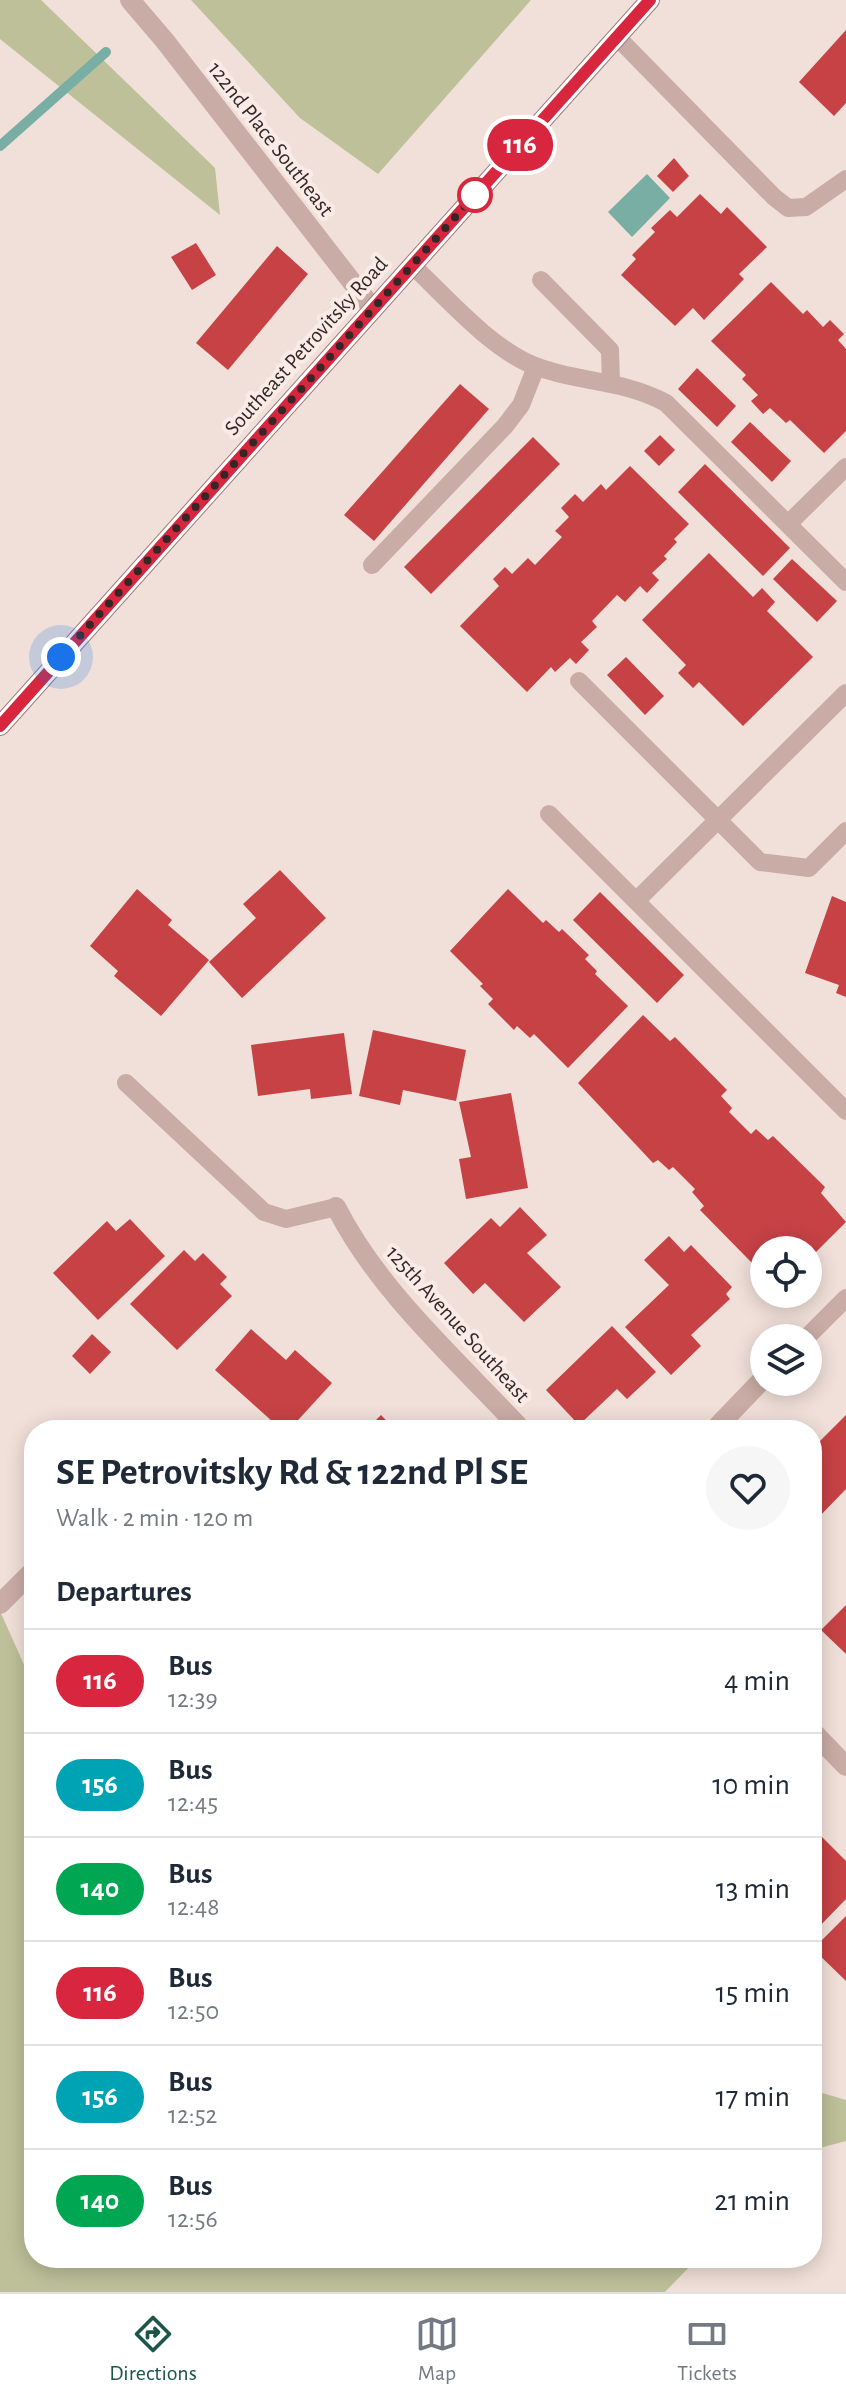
<!DOCTYPE html>
<meta charset="utf-8">
<style>
:root{--surface:#fff;--page:#f6f6f7;--text:#1f2937;--muted:#747a83;--line:#e0e1e3;--accent:#1c564b}
body{margin:0;font-family:"Alegreya Sans",sans-serif;background:var(--page);color:var(--text);height:100vh;display:flex;flex-direction:column;font-size:30px;white-space:nowrap}
*{box-sizing:border-box;margin:0}
p{font-size:26px;color:var(--muted)}
.icon{flex:none;width:44px;height:44px;fill:none;stroke:currentColor;stroke-width:2;stroke-linecap:round;stroke-linejoin:round}
.map{position:relative;flex:1;overflow:hidden}
.details{position:absolute;left:24px;top:1420px;width:798px;height:848px;display:flex;flex-direction:column;background:var(--surface);border-radius:32px;box-shadow:0 4px 20px #0003}
.details>*{flex:none}
.badge{padding:0 16px;border-radius:26px;font-size:28px;line-height:52px}
.buttons{position:absolute;left:750px;top:1236px;display:grid;gap:16px}
.buttons a{display:grid;place-items:center;width:72px;height:72px;border-radius:50%;background:var(--surface);box-shadow:0 4px 20px #0003;font-size:40px}
.you{position:absolute;width:40px;height:40px;margin:-20px;border:6px solid #fff;border-radius:50%;background:#1a73e8;box-shadow:0 0 0 12px #1a73e833}
.map>.badge{position:absolute;translate:-50% -50%;box-shadow:0 0 0 4px #fff}
h2{padding:0 32px;font-size:30px;line-height:72px}
.round{display:grid;place-items:center;flex:none;width:84px;height:84px;border-radius:42px;background:var(--page)}
.summary{display:flex;align-items:center;justify-content:space-between;height:136px;padding:0 32px}
h1{font-size:38px;font-weight:600;line-height:60px}
ul{padding:0;list-style:none}
li{display:flex;align-items:center;gap:24px;height:104px;padding:0 32px;border-top:2px solid var(--line)}
li div{flex:1}
li b{display:block;font-size:30px}
li em{font-style:normal}
li .badge{min-width:88px;font-weight:700;text-align:center}
.tabs{display:flex;justify-content:space-around;align-items:center;height:112px;border-top:2px solid var(--line);background:var(--surface);font-size:22px;color:var(--muted)}
.tabs a{display:grid;justify-items:center;gap:4px}
.tabs .on{color:var(--accent)}
.map>svg:first-child{display:block}
.green{fill:#bdc099}
.water{fill:#78aea3}
.lines{fill:none;stroke-linecap:round;stroke-linejoin:round}
.stream{stroke:#78aea3;stroke-width:10}
.building{fill:#c64245}
.service{stroke:#c9aca5;stroke-width:18}
.minor{stroke:#c9aca5;stroke-width:20}
.secondary{stroke:#9d7b77;stroke-width:20}
.line-casing{stroke:#fff;stroke-width:18}
.line{stroke:#d7263d;stroke-width:12}
.walk{stroke:#352727;stroke-width:8;stroke-dasharray:0 14.4}
.stop-dot{fill:#fff;stroke:#d7263d;stroke-width:4}
.labels{text-anchor:middle;dominant-baseline:central;stroke-width:8;stroke-linejoin:round;paint-order:stroke}
.street-label{font-size:22px;fill:#352727;stroke:#f9ebe5}
</style>
<div class="map">
<svg width="846" height="2292" viewBox="0 0 846 2292">
<rect width="100%" height="100%" fill="#f1e0d9"/>
<!-- green -->
<g class="green">
<path d="M0 0H41L215 168 220 215 0 39Z"/>
<path d="M191 0H531L378 174 300 118Z"/>
<path d="M0 1611 34 1687V2258H698L665 2292H0Z"/>
<path d="M812 2090 846 2100V2141L812 2150Z"/>
</g>
<!-- water -->
<path class="water" d="M647 174 670 198 632 237 608 212Z"/>
<g class="lines">
<!-- stream -->
<path class="stream" d="M0 146 106 52"/>
</g>
<!-- building -->
<g class="building">
<path d="M846 30V103L834 116 799 82Z"/>
<path d="M674 158 689 176 673 192 657 176Z"/>
<path d="M700 194 721 214 727 207 767 247 739 274 744 279 704 320 693 308 675 326 621 275 636 259 632 255 655 232 651 228 670 210 677 217Z"/>
<path d="M196 243 216 275 192 290 171 257Z"/>
<path d="M277 246 308 274 228 370 196 343Z"/>
<path d="M771 282 803 314 807 310 823 327 830 320 844 334 838 340 846 349V431L824 453 790 420 786 423 770 408 763 414 751 401 758 395 742 379 746 375 711 341Z"/>
<path d="M697 368 736 406 717 427 678 389Z"/>
<path d="M460 384 489 409 374 541 344 515Z"/>
<path d="M750 422 791 461 772 482 731 442Z"/>
<path d="M660 435 675 450 659 466 644 451Z"/>
<path d="M533 437 560 464 431 594 404 567Z"/>
<path d="M705 464 790 548 763 576 678 492Z"/>
<path d="M630 466 689 524 674 539 677 542 664 556 667 559 652 573 659 580 647 593 640 586 625 602 617 595 592 621 597 627 581 642 589 650 576 664 570 658 555 672 551 667 527 692 460 626 499 586 493 579 505 567 512 574 528 558 535 565 562 537 555 531 569 517 561 508 575 494 583 502 601 484 606 490Z"/>
<path d="M709 553 753 597 762 588 775 602 767 611 813 657 743 726 699 682 693 688 678 673 686 665 642 620Z"/>
<path d="M792 559 837 601 817 622 773 579Z"/>
<path d="M626 657 664 696 645 715 607 675Z"/>
<path d="M280 870 326 918 242 998 209 962 256 918 243 904Z"/>
<path d="M137 889 172 920 168 925 209 960 161 1016 114 976 118 971 90 946Z"/>
<path d="M508 889 543 923 546 920 559 932 562 929 589 955 585 959 597 971 595 974 628 1006 568 1068 534 1034 530 1038 517 1026 514 1030 488 1004 493 999 480 986 483 984 450 951Z"/>
<path d="M600 892 684 975 657 1003 573 920Z"/>
<path d="M832 896 846 902V997L836 993 839 985 805 973Z"/>
<path d="M643 1015 670 1041 675 1037 727 1090 721 1096 732 1108 729 1112 751 1134 756 1129 768 1140 773 1136 825 1187 821 1193 846 1222 808 1260V1250H764V1267L757 1260 752 1263 700 1210 704 1206 692 1192 695 1189 673 1167 669 1170 658 1160 653 1163 578 1083Z"/>
<path d="M373 1030 466 1050 456 1101 403 1090 400 1105 359 1096Z"/>
<path d="M344 1033 352 1094 311 1099 310 1089 258 1096 251 1045Z"/>
<path d="M511 1093 528 1188 466 1199 459 1159 471 1157 459 1102Z"/>
<path d="M520 1207 547 1235 527 1253 561 1287 524 1322 485 1283 473 1294 444 1263 491 1218 500 1227Z"/>
<path d="M130 1219 165 1256 98 1320 53 1273 107 1221 116 1231Z"/>
<path d="M669 1236 684 1252 691 1245 732 1287 726 1294 730 1299 691 1335 701 1346 671 1375 625 1327 669 1285 644 1260Z"/>
<path d="M184 1250 195 1261 203 1253 227 1277 220 1284 232 1296 177 1350 130 1304Z"/>
<path d="M612 1326 656 1372 627 1399 617 1389 579 1425 546 1390Z"/>
<path d="M251 1329 286 1360 295 1350 332 1383 289 1430H282L215 1370Z"/>
<path d="M92 1334 111 1352 90 1374 72 1356Z"/>
<path d="M381 1415 395 1430H366Z"/>
<path d="M846 1415V1489L816 1520 812 1516V1449Z"/>
<path d="M846 1605V1654L821 1630Z"/>
<path d="M822 1837 846 1861V1899L816 1930 812 1926V1848Z"/>
<path d="M846 1916V1981L813 1949Z"/>
</g>
<g class="lines">
<!-- service -->
<g class="service">
<path d="M617 37 774 197 788 208 806 207 846 179"/>
<path d="M412 265C446 297 492 350 535 366 579 383 621 379 666 403L846 582"/>
<path d="M541 280 610 350 611 383"/>
<path d="M788 524 846 467"/>
<path d="M372 565 505 426 521 405 536 367"/>
<path d="M579 681 760 862 809 868 846 831"/>
<path d="M846 693 636 901 846 1111"/>
<path d="M549 814 636 901"/>
<path d="M126 1083 264 1212 286 1219 336 1207"/>
<path d="M806 1338 846 1298"/>
</g>
<!-- minor -->
<g class="minor">
<path d="M130 0 165 41 373 309"/>
<path d="M336 1207C379 1292 457 1360 522 1430"/>
<path d="M714 1430 764 1378"/>
<path d="M0 1604 34 1570"/>
<path d="M812 1731 846 1766"/>
</g>
<!-- secondary -->
<path class="secondary" d="M0 726 650 0"/>
</g>
<g class="lines">
<defs>
<path id="line" d="M0 726 650 0"/>
</defs>
<!-- line casing -->
<use href="#line" class="line-casing"/>
<!-- line -->
<use href="#line" class="line"/>
<!-- walk -->
<path class="walk" d="M61 657 475 195"/>
</g>
<!-- markers -->
<circle class="stop-dot" cx="475" cy="195" r="16"/>
<g class="labels">
<!-- street labels -->
<g class="street-label">
<text transform="translate(271 139) rotate(52)">122nd Place Southeast</text>
<text transform="translate(306 346) rotate(-48)">Southeast Petrovitsky Road</text>
<text transform="translate(458 1324) rotate(48)">125th Avenue Southeast</text>
</g>
</g>
</svg>
<div class="buttons">
<a><svg class="icon" aria-label="locate" viewBox="0 0 24 24"><circle cx="12" cy="12" r="6"/><path d="M12 2v4M12 18v4M2 12h4M18 12h4"/></svg></a>
<a><svg class="icon" aria-label="layers" viewBox="0 0 24 24"><path d="M12 4l9 5-9 5-9-5zM3 14l9 5 9-5"/></svg></a>
</div>
<div class="you" style="left:61px;top:657px"></div>
<b class="badge" style="left:520px;top:145px;background:#d7263d;color:#fff">116</b>
<section class="details">
<div class="summary"><div><h1>SE Petrovitsky Rd &amp; 122nd Pl SE</h1><p>Walk · 2 min · 120 m</p></div><a class="round"><svg class="icon" aria-label="heart" viewBox="0 0 24 24"><path d="M12 20l-8-8c-3-5 5-10 8-4 3-6 11-1 8 4z"/></svg></a></div>
<h2>Departures</h2>
<ul>
<li><span class="badge" style="background:#d7263d;color:#fff">116</span><div><b>Bus</b><p>12:39</p></div><em>4 min</em></li>
<li><span class="badge" style="background:#00a3b4;color:#fff">156</span><div><b>Bus</b><p>12:45</p></div><em>10 min</em></li>
<li><span class="badge" style="background:#00a651;color:#fff">140</span><div><b>Bus</b><p>12:48</p></div><em>13 min</em></li>
<li><span class="badge" style="background:#d7263d;color:#fff">116</span><div><b>Bus</b><p>12:50</p></div><em>15 min</em></li>
<li><span class="badge" style="background:#00a3b4;color:#fff">156</span><div><b>Bus</b><p>12:52</p></div><em>17 min</em></li>
<li><span class="badge" style="background:#00a651;color:#fff">140</span><div><b>Bus</b><p>12:56</p></div><em>21 min</em></li>
</ul>
</section>
</div>
<nav class="tabs">
<a class="on"><svg class="icon" aria-label="directions" viewBox="0 0 24 24"><path d="M12 3l9 9-9 9-9-9zM9 14v-3h6M13 9l2 2-2 2"/></svg>Directions</a>
<a><svg class="icon" aria-label="map" viewBox="0 0 24 24"><path d="M3 6l6-2 6 2 6-2v14l-6 2-6-2-6 2zM9 4v14M15 6v14"/></svg>Map</a>
<a><svg class="icon" aria-label="tickets" viewBox="0 0 24 24"><path d="M3 7h18v10H3zM15 7v10"/></svg>Tickets</a>
</nav>
